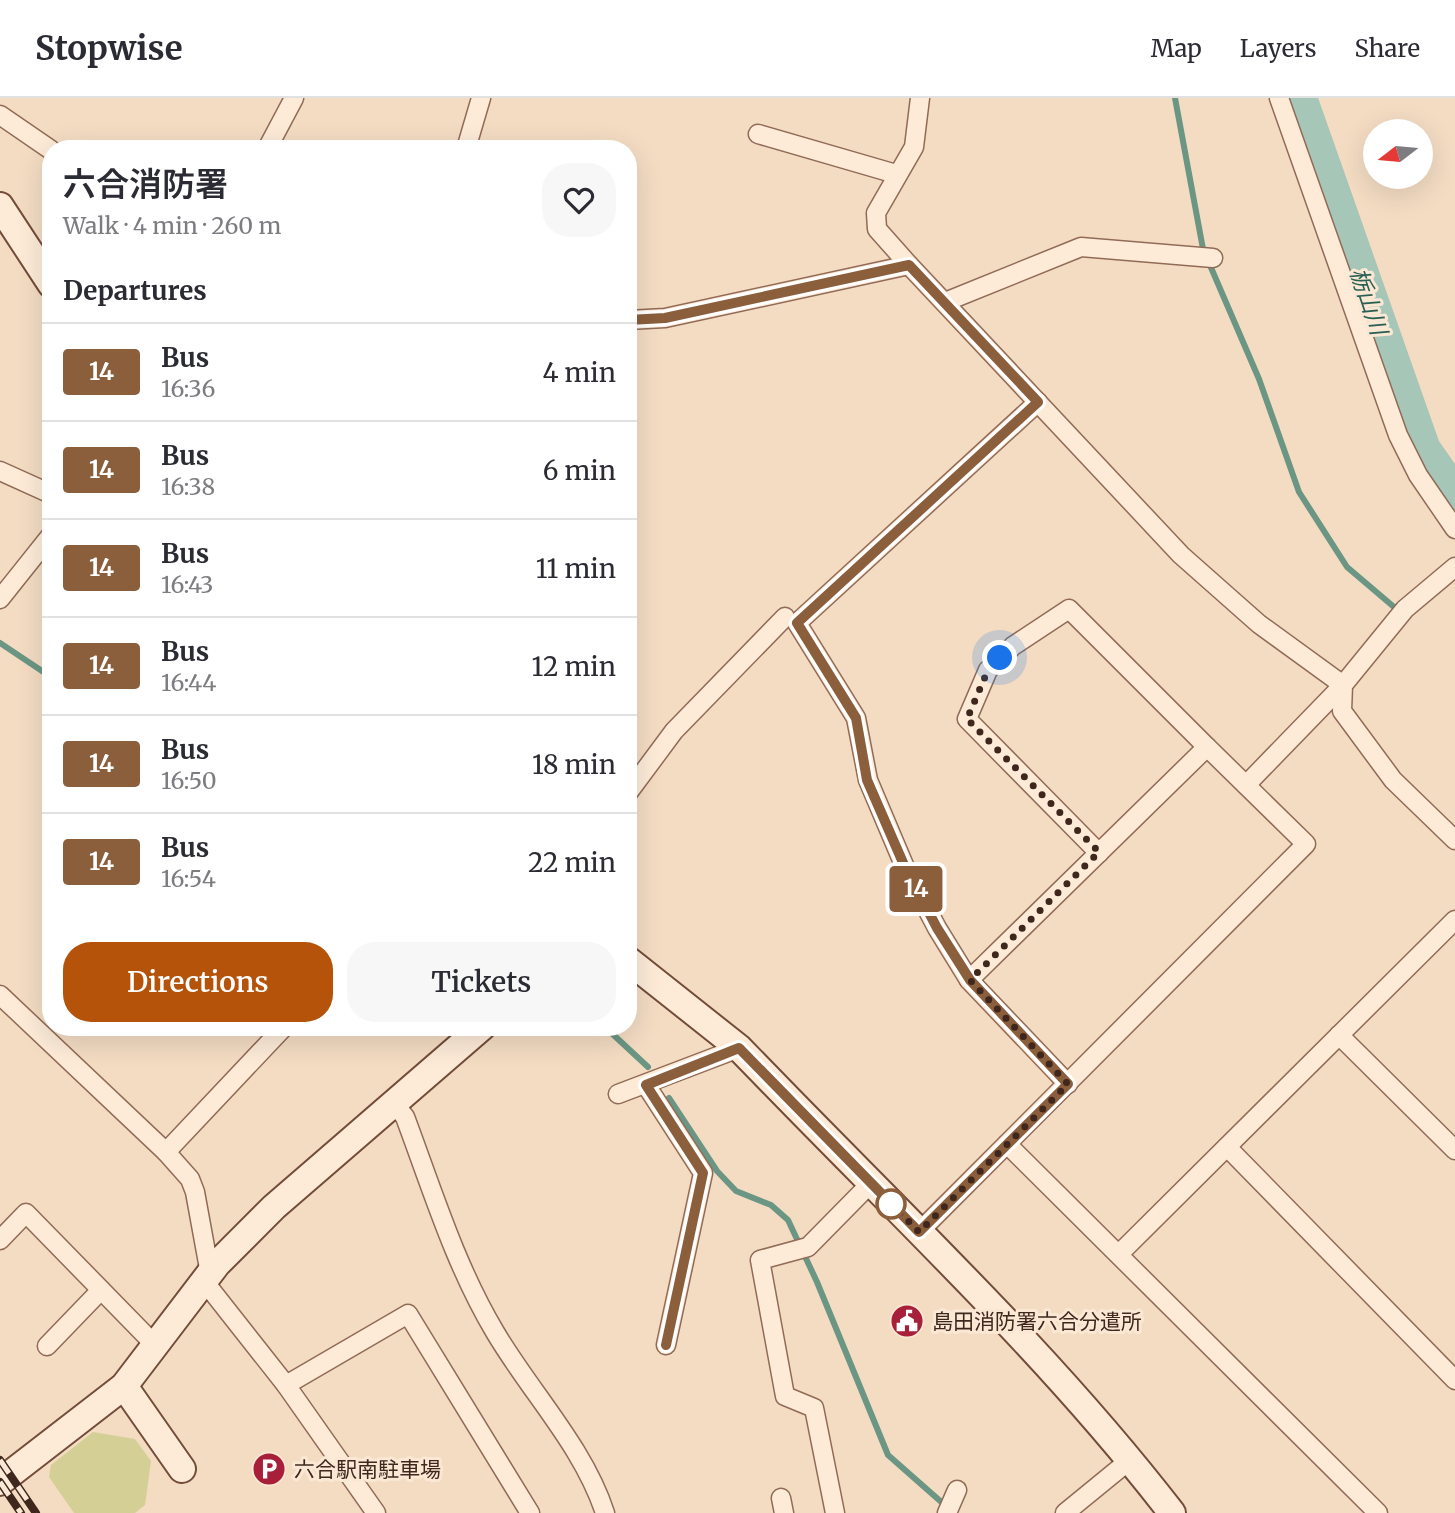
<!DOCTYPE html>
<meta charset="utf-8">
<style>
:root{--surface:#fff;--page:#f7f7f7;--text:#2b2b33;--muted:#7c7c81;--line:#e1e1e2;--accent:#b45309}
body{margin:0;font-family:Merriweather,"Noto Sans JP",serif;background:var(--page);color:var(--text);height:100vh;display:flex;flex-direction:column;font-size:26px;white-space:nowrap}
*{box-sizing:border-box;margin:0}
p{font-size:23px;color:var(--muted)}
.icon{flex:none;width:38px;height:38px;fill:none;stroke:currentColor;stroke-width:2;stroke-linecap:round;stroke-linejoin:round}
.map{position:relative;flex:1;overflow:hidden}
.drawer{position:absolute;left:42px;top:42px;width:595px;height:896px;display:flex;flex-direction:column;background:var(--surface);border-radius:28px;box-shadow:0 7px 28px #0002}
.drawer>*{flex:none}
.badge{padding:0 14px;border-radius:5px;font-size:24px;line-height:46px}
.needle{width:46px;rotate:254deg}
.buttons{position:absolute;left:1363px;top:21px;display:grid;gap:14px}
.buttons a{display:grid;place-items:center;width:70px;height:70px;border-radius:50%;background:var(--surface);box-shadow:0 7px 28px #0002;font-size:35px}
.you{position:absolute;width:35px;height:35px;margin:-18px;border:5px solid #fff;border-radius:50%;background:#1a73e8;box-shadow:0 0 0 10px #1a73e833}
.map>.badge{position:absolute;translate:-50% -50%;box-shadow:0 0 0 4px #fff}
h2{padding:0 21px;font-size:26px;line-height:63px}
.round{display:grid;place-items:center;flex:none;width:74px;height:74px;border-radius:28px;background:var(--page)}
.overview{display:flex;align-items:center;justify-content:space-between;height:119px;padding:0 21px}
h1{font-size:33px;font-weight:600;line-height:52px}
.primary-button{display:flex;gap:14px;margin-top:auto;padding:14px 21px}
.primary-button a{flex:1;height:80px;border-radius:28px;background:var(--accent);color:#fff;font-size:28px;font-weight:600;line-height:80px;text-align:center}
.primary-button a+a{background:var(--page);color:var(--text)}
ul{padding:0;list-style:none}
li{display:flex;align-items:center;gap:21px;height:98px;padding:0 21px;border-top:2px solid var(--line)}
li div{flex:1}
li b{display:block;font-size:26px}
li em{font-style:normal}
li .badge{min-width:77px;font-weight:700;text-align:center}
header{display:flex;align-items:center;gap:42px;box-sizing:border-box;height:98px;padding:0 35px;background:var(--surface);border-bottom:2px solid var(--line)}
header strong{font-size:33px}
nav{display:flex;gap:38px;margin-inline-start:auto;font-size:24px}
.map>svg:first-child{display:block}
.green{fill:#d4d095}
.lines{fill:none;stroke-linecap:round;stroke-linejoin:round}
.stream{stroke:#6b9683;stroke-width:6}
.river{stroke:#a6c6b7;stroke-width:38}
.street-casing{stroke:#916b57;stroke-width:21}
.secondary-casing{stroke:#734c3a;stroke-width:30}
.street{stroke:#fdebd8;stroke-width:18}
.secondary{stroke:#fdebd8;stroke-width:26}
.rail-casing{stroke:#3f271d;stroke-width:8}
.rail{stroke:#fae8d4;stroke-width:5;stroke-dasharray:16;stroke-linecap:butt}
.line-casing{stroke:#fff;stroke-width:16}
.line{stroke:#8b5e3c;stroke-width:10}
.walk{stroke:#3f271d;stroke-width:7;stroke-dasharray:0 12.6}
.stop-dot{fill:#fff;stroke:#8b5e3c;stroke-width:3.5}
.labels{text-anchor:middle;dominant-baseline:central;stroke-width:6;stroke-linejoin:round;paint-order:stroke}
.poi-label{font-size:21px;fill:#3f271d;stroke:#fae8d4;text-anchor:start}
.water-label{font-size:23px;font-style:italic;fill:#2a6053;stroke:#fae8d4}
</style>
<header>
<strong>Stopwise</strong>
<nav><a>Map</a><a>Layers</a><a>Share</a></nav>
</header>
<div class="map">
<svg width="1455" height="1415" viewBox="0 0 1455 1415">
<rect width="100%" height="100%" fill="#f4dcc3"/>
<!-- green -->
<path class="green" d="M93 1334 135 1341 151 1363 145 1407 135 1415H74L49 1379 51 1367Z"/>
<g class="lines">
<!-- stream -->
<g class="stream">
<path d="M1175 0 1203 151 1259 281 1299 394 1347 469 1394 509"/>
<path d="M0 545 51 579"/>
<path d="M605 929 648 969"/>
<path d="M669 1000 717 1073 736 1093 771 1107 788 1122 817 1184 888 1357 947 1409"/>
</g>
<!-- river -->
<path class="river" d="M1298 0 1422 352 1455 399"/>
<defs>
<g id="street">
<path d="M1279 0 1398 337 1418 377 1455 431"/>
<path d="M0 17 51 52"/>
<path d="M758 36 896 76"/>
<path d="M267 51 294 0"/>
<path d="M466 51 481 0"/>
<path d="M909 167 877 131 876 115 914 49 920 0"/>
<path d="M945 204 1081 149 1213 160"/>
<path d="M628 222 665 220 909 167 1181 457 1259 526 1343 587 1246 687"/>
<path d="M1038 304 797 525 856 620 868 682 904 767 937 830 969 882 1068 986"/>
<path d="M0 373 51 396"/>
<path d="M1455 469 1405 511 1343 587 1342 613 1393 682 1455 742"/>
<path d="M0 501 51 437"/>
<path d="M628 695 674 633 785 519"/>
<path d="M1099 755 967 621 988 572 1013 548 1069 511 1207 649"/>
<path d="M0 897 166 1054 190 1081 195 1094 210 1176"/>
<path d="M1339 937 1455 1052"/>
<path d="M646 987 703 1075 666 1247"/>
<path d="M618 996 739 950"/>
<path d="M394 1005 405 1019C432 1091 455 1167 495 1234 531 1295 583 1348 605 1415"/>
<path d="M1007 1046 1378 1415"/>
<path d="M1227 1049 1455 1282"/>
<path d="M166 1054 284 929"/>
<path d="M919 1134 1306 746 1207 649 969 882"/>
<path d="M0 1142 26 1115 155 1247"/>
<path d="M1119 1156 1455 822"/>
<path d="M204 1183 286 1287 376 1415"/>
<path d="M47 1248 101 1192"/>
<path d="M286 1287 408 1216 530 1415"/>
<path d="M781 1400 784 1415"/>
<path d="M835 1415 814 1310 785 1298 760 1162 808 1149 871 1085"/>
<path d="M947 1415 957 1392"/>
<path d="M1065 1415 1131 1361"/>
</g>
<g id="secondary">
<path d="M0 108 51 186"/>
<path d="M628 862 739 950 777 989C912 1128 1054 1262 1172 1415"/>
<path d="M124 1288 182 1371"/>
<path d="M0 1384 124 1288 217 1166 274 1109 482 929"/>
</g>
</defs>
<!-- street casing -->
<use href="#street" class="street-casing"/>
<!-- secondary casing -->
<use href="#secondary" class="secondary-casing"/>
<!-- street -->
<use href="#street" class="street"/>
<!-- secondary -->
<use href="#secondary" class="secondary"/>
<defs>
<g id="rail">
<path d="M0 1362 36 1415"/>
<path d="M0 1384 21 1415"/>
</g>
</defs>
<!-- rail casing -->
<use href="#rail" class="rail-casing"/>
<!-- rail -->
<use href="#rail" class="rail"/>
</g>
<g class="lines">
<defs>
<path id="line" d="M628 222 665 220 909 167 1038 304 797 525 856 620 867 682 904 767 937 830 970 882 1068 986 919 1134 739 950 646 987 703 1075 666 1247"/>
</defs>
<!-- line casing -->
<use href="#line" class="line-casing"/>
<!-- line -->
<use href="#line" class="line"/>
<!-- walk -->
<path class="walk" d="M891 1106 887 1101 919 1134 1068 986 970 882 1099 754 967 621 988 572 1000 560"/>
</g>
<!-- icons -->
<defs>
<symbol id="civic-disc" viewBox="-11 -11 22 22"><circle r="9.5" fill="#a81f39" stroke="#fae8d4"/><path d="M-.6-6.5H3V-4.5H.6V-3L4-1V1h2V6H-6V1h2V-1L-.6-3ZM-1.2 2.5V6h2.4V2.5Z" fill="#fff"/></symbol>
<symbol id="parking-disc" viewBox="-11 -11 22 22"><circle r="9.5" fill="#a81f39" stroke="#fae8d4"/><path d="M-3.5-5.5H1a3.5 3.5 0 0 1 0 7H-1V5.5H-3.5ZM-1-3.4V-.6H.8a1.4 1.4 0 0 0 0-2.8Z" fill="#fff"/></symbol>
</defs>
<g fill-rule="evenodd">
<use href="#civic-disc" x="888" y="1204" width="38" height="38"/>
<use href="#parking-disc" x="250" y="1352" width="38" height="38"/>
</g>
<!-- markers -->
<circle class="stop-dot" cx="891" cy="1106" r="14"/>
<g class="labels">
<!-- poi labels -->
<g class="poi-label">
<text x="932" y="1223">島田消防署六合分遣所</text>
<text x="294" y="1371">六合駅南駐車場</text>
</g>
<!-- water labels -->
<g class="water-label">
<text transform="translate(1369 203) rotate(71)">栃山川</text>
</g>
</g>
</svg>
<div class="buttons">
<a><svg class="needle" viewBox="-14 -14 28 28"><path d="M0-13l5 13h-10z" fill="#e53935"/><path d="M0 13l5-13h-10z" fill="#7c7c81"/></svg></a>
</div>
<div class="you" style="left:1000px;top:560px"></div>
<b class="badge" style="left:916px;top:791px;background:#8b5e3c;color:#fff">14</b>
<section class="drawer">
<div class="overview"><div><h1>六合消防署</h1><p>Walk · 4 min · 260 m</p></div><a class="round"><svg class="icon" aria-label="heart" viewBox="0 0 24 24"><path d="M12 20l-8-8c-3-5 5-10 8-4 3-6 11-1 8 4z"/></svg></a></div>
<h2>Departures</h2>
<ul>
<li><span class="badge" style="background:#8b5e3c;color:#fff">14</span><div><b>Bus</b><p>16:36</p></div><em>4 min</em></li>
<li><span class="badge" style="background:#8b5e3c;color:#fff">14</span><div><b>Bus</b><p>16:38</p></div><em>6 min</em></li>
<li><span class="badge" style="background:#8b5e3c;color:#fff">14</span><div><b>Bus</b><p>16:43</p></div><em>11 min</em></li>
<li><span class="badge" style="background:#8b5e3c;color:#fff">14</span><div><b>Bus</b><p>16:44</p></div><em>12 min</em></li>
<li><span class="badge" style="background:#8b5e3c;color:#fff">14</span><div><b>Bus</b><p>16:50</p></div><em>18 min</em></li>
<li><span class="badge" style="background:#8b5e3c;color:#fff">14</span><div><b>Bus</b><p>16:54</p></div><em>22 min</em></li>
</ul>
<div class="primary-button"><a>Directions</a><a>Tickets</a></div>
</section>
</div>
